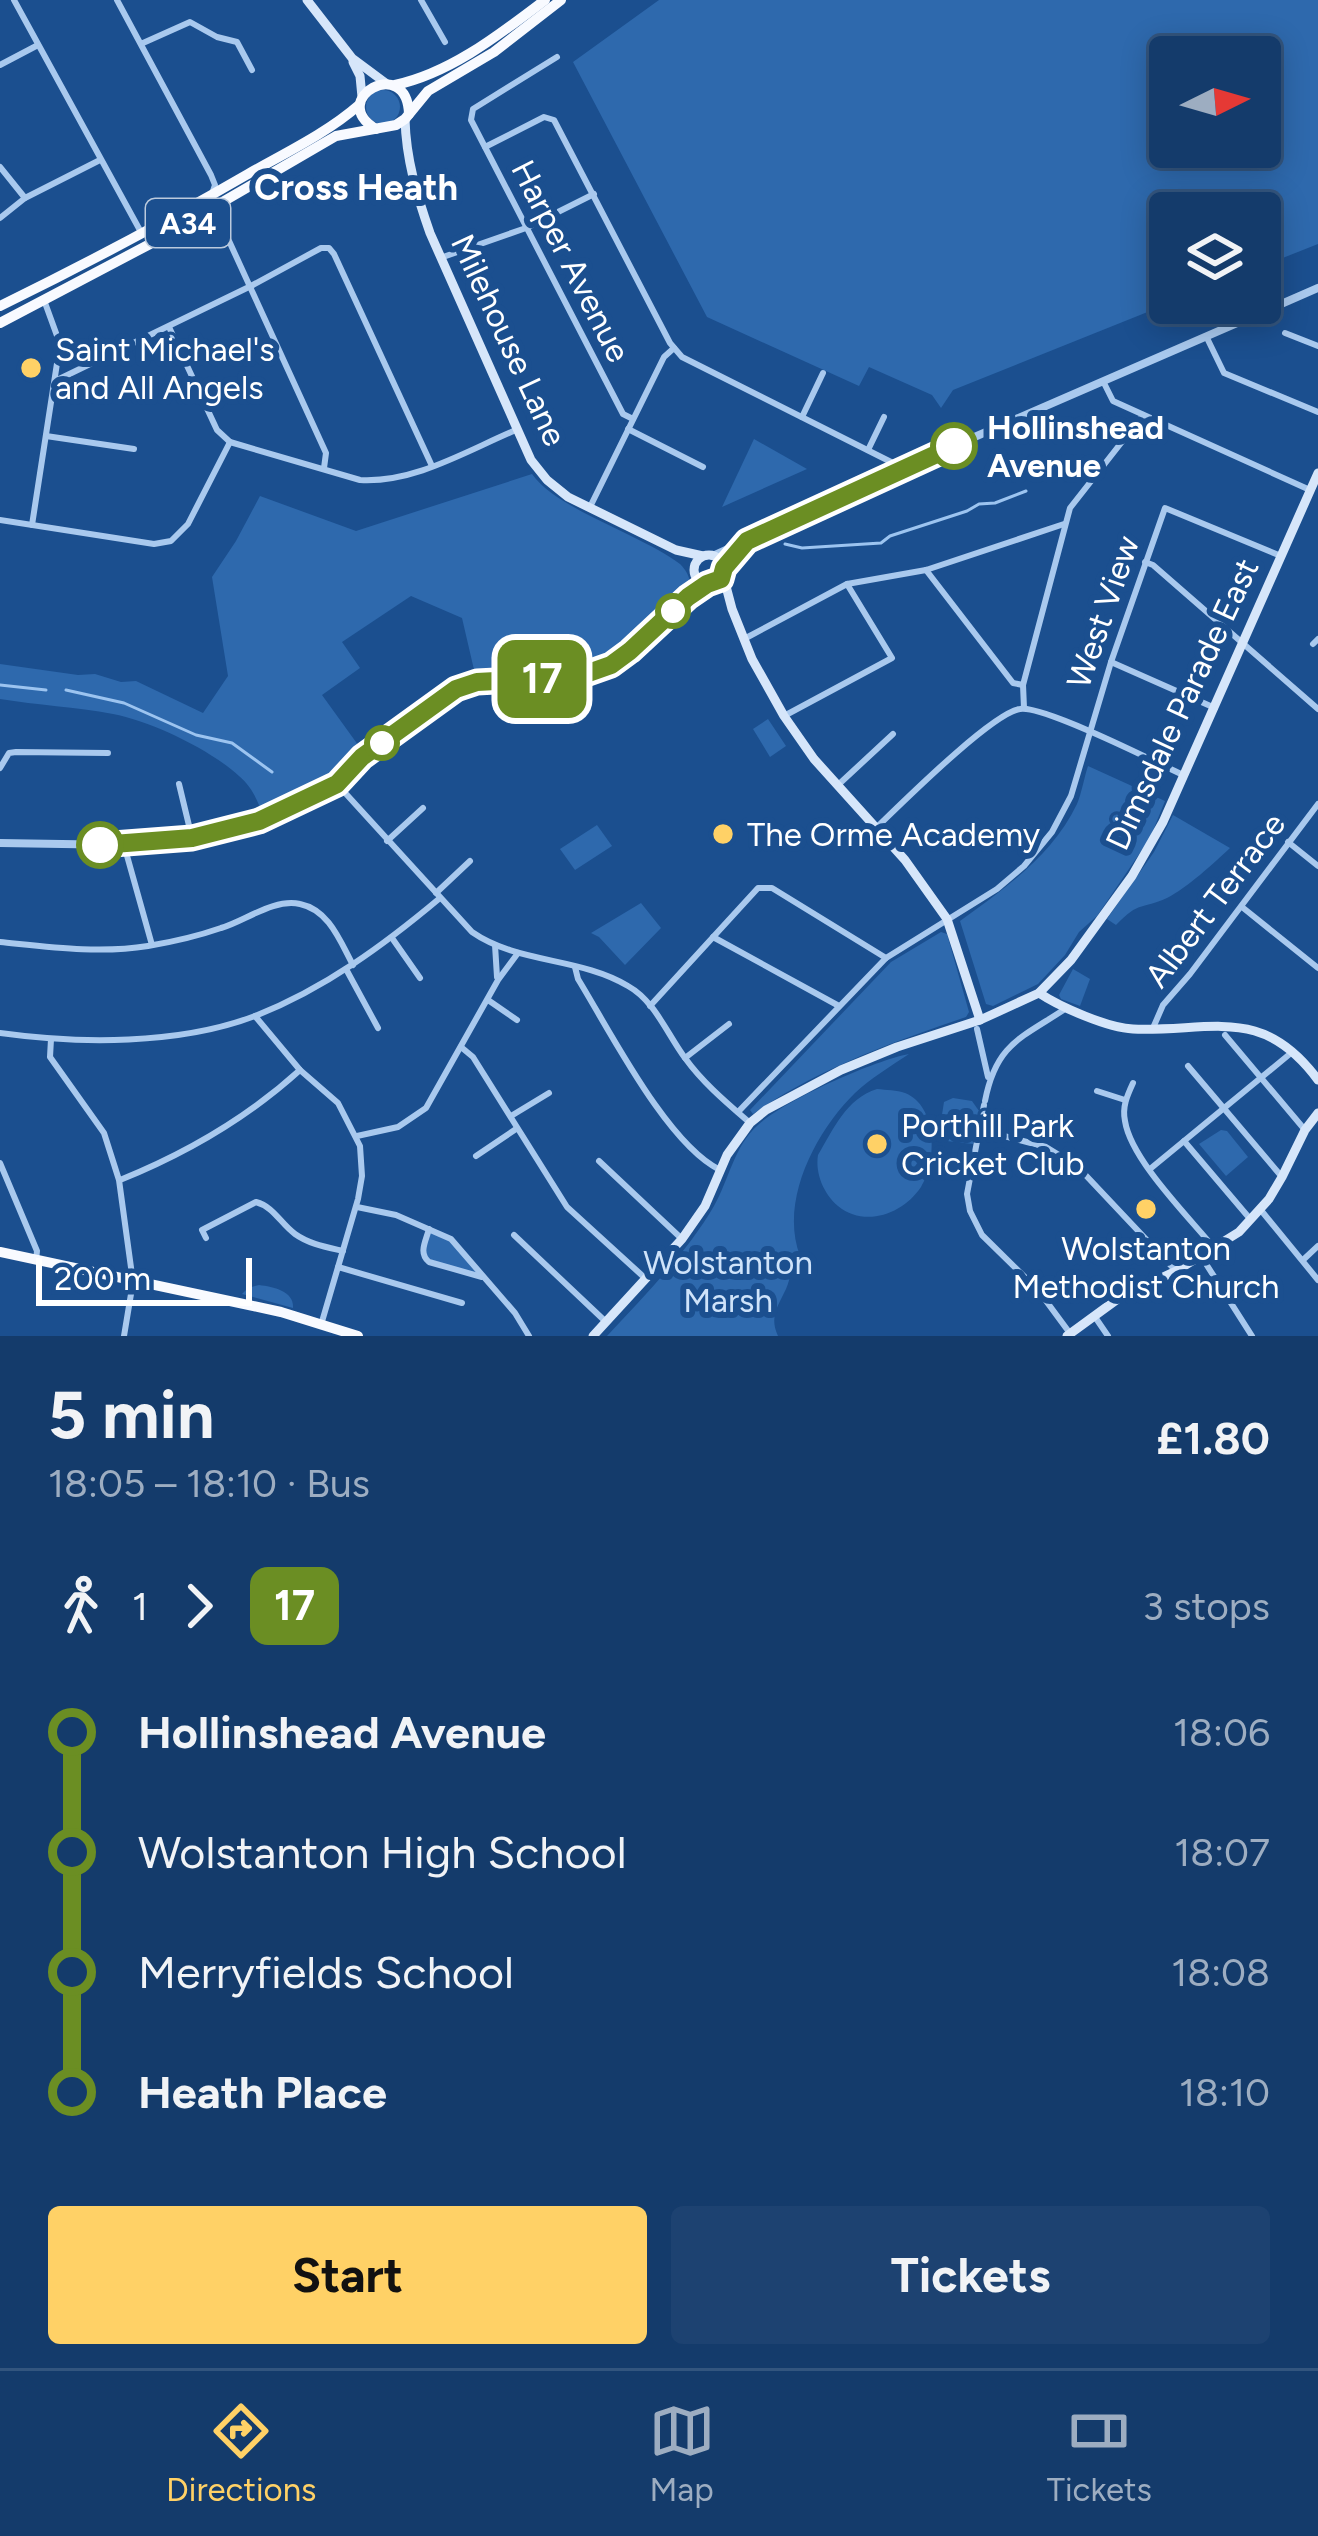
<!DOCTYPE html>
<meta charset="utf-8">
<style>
:root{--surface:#143b6b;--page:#1d4271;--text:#f1f3f6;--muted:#9dadc1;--line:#33557e;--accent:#ffd166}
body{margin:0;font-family:Figtree,sans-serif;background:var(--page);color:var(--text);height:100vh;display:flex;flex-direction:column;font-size:45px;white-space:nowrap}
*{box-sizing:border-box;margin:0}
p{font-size:39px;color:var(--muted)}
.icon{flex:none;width:66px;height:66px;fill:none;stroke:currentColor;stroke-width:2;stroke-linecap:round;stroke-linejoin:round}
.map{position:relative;height:1336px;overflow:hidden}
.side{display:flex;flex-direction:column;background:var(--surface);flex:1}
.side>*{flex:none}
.badge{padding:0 24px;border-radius:18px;font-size:42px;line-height:78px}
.needle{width:78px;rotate:85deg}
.tools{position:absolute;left:1149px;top:36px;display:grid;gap:24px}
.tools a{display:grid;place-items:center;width:132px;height:132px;border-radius:12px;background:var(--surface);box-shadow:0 6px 30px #0003,0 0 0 3px var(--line);font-size:60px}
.scale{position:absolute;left:36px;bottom:30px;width:216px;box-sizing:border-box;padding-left:12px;border:6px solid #fff;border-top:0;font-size:33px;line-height:42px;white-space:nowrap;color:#fff;-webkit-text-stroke:9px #1b4f8f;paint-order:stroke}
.map>.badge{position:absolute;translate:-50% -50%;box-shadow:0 0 0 6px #fff}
.legs{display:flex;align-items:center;gap:18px;height:132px;padding:0 48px;font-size:39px}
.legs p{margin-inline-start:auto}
.overview{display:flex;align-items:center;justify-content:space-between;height:204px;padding:0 48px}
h1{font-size:66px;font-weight:700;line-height:90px}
.action{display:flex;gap:24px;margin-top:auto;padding:24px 48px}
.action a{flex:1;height:138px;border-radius:12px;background:var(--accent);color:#111;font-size:48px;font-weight:700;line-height:138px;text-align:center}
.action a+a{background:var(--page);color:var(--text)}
ul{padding:0 48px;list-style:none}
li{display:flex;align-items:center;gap:42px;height:120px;font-size:45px}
li i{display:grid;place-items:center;width:18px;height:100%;margin:0 15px;background:currentColor}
li i::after{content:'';width:30px;height:30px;margin:-15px;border:9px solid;border-radius:50%;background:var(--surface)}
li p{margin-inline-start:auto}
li:first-child i{background:linear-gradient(#0000 50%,currentColor 0)}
li:last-child i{background:linear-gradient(currentColor 50%,#0000 0)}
.tab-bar{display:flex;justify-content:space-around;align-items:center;height:168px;border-top:3px solid var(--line);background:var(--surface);font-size:33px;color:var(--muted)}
.tab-bar a{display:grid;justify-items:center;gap:6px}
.tab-bar .current{color:var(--accent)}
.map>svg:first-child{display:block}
.green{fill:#2e69ad;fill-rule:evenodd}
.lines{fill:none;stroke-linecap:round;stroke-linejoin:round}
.stream{stroke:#9cc4f0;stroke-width:3}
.minor{stroke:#a9c9ee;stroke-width:6}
.tertiary{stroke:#a9c9ee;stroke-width:8}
.secondary{stroke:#d6e6fa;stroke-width:9}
.trunk{stroke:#f8faff;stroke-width:10}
.line-1-casing{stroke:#fff;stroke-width:27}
.line-1{stroke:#6b8e23;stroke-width:18}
.poi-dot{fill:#ffd166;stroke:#1b4f8f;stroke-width:4.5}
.stop-1-dot{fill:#fff;stroke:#6b8e23;stroke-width:6}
.labels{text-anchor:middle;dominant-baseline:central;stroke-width:12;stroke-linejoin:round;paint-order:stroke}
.shield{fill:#1b4f8f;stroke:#bbcadd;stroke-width:3}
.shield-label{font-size:30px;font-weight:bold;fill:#fff}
.street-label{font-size:33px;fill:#fff;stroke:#1b4f8f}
.poi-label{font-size:33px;fill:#fff;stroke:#1b4f8f;text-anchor:start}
.stop-label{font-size:33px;font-weight:bold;fill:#fff;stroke:#1b4f8f;text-anchor:start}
.park-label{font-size:33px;fill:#cfe3fa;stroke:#1b4f8f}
.neighbourhood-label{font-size:36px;font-weight:bold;fill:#fff;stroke:#1b4f8f}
</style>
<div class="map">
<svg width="1318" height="1336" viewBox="0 0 1318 1336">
<rect width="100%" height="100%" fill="#1b4f8f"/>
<!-- green -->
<g class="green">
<path d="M659 0H1318V244L1260 267V213H1170V303L953 390 941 408 932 395 869 367 859 386 707 317 573 62ZM1170 57H1260V147H1170Z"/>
<circle cx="383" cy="107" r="17"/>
<path d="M754 439 807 469 722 507Z"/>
<path d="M532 474C556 509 642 535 680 564 689 573 693 583 687 594 642 636 616 667 551 670 526 672 500 670 475 674L462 618 411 596 342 642 360 668 322 695 361 749 335 767 316 787 263 816C258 801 252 787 239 776 211 750 151 721 113 714 76 707 37 705 0 699V664L78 675 95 674 121 682 136 681 203 713 228 676 212 577 236 541 260 496 356 531Z"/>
<path d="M768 719 786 746 770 757 753 729Z"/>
<path d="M1088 766 1165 801 1150 838 1097 916 1079 932 1065 955 1038 984 993 1006 986 1004 960 921C1005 888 1052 856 1077 804 1082 792 1084 778 1088 766Z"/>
<path d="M1173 815 1230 848C1214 863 1187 888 1167 898 1141 910 1140 900 1116 925L1107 919 1109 916 1154 852Z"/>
<path d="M597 825 612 846 575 870 560 849Z"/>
<path d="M641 903 661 928 625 965 599 937 591 933Z"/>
<path d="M941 932 947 934 969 1012 966 1017C893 1042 817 1069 753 1114L750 1110 891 962Z"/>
<path d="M1073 969 1090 979 1080 1006 1061 999 1059 995Z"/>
<path d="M909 1054C891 1066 871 1078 855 1093 816 1131 779 1201 800 1256L794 1260C791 1270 790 1280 786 1289 778 1306 769 1317 778 1336H607C644 1296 686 1254 714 1206 729 1180 734 1146 758 1125 785 1100 873 1061 909 1054Z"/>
<path d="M877 1089C886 1090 897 1090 905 1093 938 1106 937 1162 921 1187 903 1214 865 1228 838 1206 824 1194 815 1174 818 1155 834 1128 846 1099 877 1089Z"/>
<path d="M953 1098 972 1101 979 1111 973 1144 938 1140 944 1102Z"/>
<path d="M1221 1130 1227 1131 1248 1157 1226 1176 1199 1144Z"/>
<path d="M429 1229 451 1239 482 1277 423 1257Z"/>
<path d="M259 1285C274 1287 294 1291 293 1308L242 1294 248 1288Z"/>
</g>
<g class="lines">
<!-- stream -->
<g class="stream">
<path d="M785 544 802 548 881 543 890 536 967 511 979 504 995 503 1026 491"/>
<path d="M0 685 46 690"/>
<path d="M66 690 124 703 196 735 232 743 272 772"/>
</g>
<!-- minor -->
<g class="minor">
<path d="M14 0 142 234"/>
<path d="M117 0 211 175 215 185 212 194"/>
<path d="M421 0 445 42"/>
<path d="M143 43 190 22 217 37 237 42 252 70"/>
<path d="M557 57 473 109 471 120 623 414 633 419"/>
<path d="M0 65 38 45"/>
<path d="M485 147 544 117 554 120 670 343 682 357 903 468"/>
<path d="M0 167 25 198"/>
<path d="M214 208 326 453 324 468"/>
<path d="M0 218 25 198 100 160"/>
<path d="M443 257 526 228 594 194"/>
<path d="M169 327 217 430 230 442 360 480C415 483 466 451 516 430"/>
<path d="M1285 333 1318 346"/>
<path d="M1207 338 1224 373 1318 412"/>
<path d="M55 381 251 286 321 248H329L334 254 432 466"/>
<path d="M1104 383 1113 401 1310 490"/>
<path d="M802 417 823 373"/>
<path d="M628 429 703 467"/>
<path d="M46 436 134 449"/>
<path d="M868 450 884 417"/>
<path d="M590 507 664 357 674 348"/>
<path d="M0 520 154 544 171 541 188 524 230 442"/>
<path d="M32 525 60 344 44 300"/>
<path d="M1145 562 1153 565 1318 709"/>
<path d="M926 570 1013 683 1023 685"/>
<path d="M744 639 847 584 926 570 1064 524"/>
<path d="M1313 644 1318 639"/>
<path d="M1111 662 1215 708"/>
<path d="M1024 708 1023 685 1070 508 1143 415"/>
<path d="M784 716 892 658 847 584"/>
<path d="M0 768 9 753 16 752 108 753"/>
<path d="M179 784 192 838"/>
<path d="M337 784 472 932C518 964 580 957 628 986 655 1001 667 1034 685 1058 703 1083 727 1103 750 1123"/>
<path d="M838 785 893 734"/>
<path d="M876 828C901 804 992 713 1020 709 1043 705 1156 762 1183 775"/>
<path d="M387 841 423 808"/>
<path d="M1288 842 1318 866"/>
<path d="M124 845 152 945"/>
<path d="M436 893 470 861"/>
<path d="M1242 907 1318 968"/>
<path d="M713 937 839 1006"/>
<path d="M392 938 420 978"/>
<path d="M0 942C49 947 99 954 148 946 172 942 198 936 221 928 245 921 274 898 300 904 329 910 340 941 353 965"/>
<path d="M495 945 497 977"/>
<path d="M575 967 578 979C610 1031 667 1144 720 1170"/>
<path d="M346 969 378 1028"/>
<path d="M488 1000 517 1020"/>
<path d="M650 1006 758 888H772L886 958"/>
<path d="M255 1016 300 1070 338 1103 360 1146 362 1176 358 1199 321 1325"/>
<path d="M1153 1028 1163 1005 1190 974 1318 804"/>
<path d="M977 1029 988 1077"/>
<path d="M0 1033C79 1044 179 1045 255 1016 324 989 384 945 440 898"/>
<path d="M1225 1035 1305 1130"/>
<path d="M51 1039 50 1057 104 1133 119 1180 133 1282 124 1336"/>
<path d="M461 1047 473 1057 567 1207 646 1279"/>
<path d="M685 1058 729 1024"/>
<path d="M1188 1066 1282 1177"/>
<path d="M1133 1083C1127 1096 1122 1107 1125 1121 1131 1160 1189 1217 1215 1249"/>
<path d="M1097 1091 1125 1100"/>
<path d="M985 1101C996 1044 1021 1038 1065 1009"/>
<path d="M984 1105 967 1194 970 1211 982 1235 1038 1290 1069 1332"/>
<path d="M738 1112 886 958 997 889 1024 866 1052 832 1071 796 1111 662 1165 508 1281 556"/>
<path d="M511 1116 549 1093"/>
<path d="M981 1130 1046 1147 1077 1166 1176 1271"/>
<path d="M357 1136 398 1127 426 1108 498 980 518 953"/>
<path d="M1184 1141 1251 1220"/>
<path d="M476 1156 516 1129"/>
<path d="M599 1161 682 1239"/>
<path d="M0 1163 37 1251 36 1260"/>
<path d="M1150 1169 1291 1053"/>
<path d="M120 1180C187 1153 246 1119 300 1070"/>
<path d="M357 1207 396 1215 451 1239 515 1313 529 1336"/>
<path d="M1260 1209 1318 1280"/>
<path d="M429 1229C426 1241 418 1253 429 1262L482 1277"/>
<path d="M514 1235 605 1321"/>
<path d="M206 1238 202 1230 256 1202C274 1207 280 1223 295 1234 309 1244 326 1247 343 1251"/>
<path d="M1201 1256 1252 1336"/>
<path d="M1303 1260 1318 1246"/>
<path d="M338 1267 462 1303"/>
<path d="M1095 1317 1108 1336"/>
</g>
<!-- tertiary -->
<g class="tertiary">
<path d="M713 556 903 468 1318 288"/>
<path d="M724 568 742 546"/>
<path d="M689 596 698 579"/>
<path d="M0 843 124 845 192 838 259 821 337 784 362 757 456 689 477 682 577 677 611 665 630 651 688 597 707 584"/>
</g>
<!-- secondary -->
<g class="secondary">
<path d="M307 0 352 58 387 84"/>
<path d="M353 62 360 76 362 97"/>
<path d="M405 119C406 159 417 196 430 233L531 460 547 480 568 497 676 550 703 556"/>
<circle cx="709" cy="570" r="15"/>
<path d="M723 575 732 609 752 659 784 716 814 759 905 860 947 919 980 1020"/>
<path d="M1039 993C1060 1007 1108 1028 1133 1029 1212 1032 1262 1004 1318 1080"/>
<path d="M593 1336 682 1239 705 1206 727 1155 750 1123 766 1110 841 1070 897 1047 980 1020 1039 993 1071 960 1132 876 1163 822 1318 473"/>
<path d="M1067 1336 1119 1298 1176 1271 1239 1232 1269 1199 1282 1177 1305 1130 1318 1113"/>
</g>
<!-- trunk -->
<g class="trunk">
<path d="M395 85C451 73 500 34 545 0"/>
<path d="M376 129C326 99 407 54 409 114"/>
<path d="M0 306C84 265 167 221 248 174 285 153 327 133 359 105"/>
<path d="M0 323 150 244 336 136 396 125 405 119 428 91 494 52 561 0"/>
<path d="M0 1252 281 1312 358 1336"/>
</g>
</g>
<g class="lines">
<defs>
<path id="line-1" d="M100 845 192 838 259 821 337 784 362 757 456 689 477 682 577 677 611 665 630 651 688 597 707 584 721 579 724 568 747 541 954 446"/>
</defs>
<!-- line-1 casing -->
<use href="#line-1" class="line-1-casing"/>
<!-- line-1 -->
<use href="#line-1" class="line-1"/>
</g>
<!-- markers -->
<g class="poi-dot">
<circle cx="31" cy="368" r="12"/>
<circle cx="723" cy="834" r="12"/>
<circle cx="877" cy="1144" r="12"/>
<circle cx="1146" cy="1209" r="12"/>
</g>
<g class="stop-1-dot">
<circle cx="954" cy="446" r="21"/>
<circle cx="673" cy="611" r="15"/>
<circle cx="382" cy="743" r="15"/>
<circle cx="100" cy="845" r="21"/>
</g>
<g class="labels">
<!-- shield labels -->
<rect class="shield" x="146" y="199" width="84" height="48" rx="9"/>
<g class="shield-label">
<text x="188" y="223">A34</text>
</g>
<!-- street labels -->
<g class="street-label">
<text transform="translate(571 261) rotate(63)">Harper Avenue</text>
<text transform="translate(509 340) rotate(65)">Milehouse Lane</text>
<text transform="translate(1103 612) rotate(-71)">West View</text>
<text transform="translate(1182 704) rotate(-65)">Dimsdale Parade East</text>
<text transform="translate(1215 900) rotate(-53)">Albert Terrace</text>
</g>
<!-- poi labels -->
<g class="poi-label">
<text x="55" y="349">Saint Michael's<tspan x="55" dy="38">and All Angels</tspan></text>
<text x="747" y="834">The Orme Academy</text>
<text x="901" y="1125">Porthill Park<tspan x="901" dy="38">Cricket Club</tspan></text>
<text x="1146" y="1248" text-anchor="middle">Wolstanton<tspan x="1146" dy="38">Methodist Church</tspan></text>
</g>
<!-- stop labels -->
<g class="stop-label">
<text x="987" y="427">Hollinshead<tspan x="987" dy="38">Avenue</tspan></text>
</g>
<!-- park labels -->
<g class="park-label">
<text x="728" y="1262">Wolstanton<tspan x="728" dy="38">Marsh</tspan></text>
</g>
<!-- neighbourhood labels -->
<g class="neighbourhood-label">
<text x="356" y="187">Cross Heath</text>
</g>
</g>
</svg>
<div class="tools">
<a><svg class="needle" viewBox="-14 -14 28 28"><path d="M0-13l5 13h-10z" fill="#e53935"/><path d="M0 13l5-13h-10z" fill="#9dadc1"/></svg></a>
<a><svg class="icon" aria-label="layers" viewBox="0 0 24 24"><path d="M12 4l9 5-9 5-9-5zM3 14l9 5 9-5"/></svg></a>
</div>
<div class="scale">200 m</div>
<b class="badge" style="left:542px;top:679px;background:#6b8e23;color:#fff">17</b>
</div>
<section class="side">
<div class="overview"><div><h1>5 min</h1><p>18:05 – 18:10 · Bus</p></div><b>£1.80</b></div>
<div class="legs"><svg class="icon" aria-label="walk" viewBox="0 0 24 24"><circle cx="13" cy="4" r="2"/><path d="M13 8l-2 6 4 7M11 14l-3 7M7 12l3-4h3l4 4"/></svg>1<svg class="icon" aria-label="forward" viewBox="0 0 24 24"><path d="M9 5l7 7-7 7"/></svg><b class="badge" style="background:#6b8e23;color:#fff">17</b><p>3 stops</p></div>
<ul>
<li><i style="color:#6b8e23"></i><b>Hollinshead Avenue</b><p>18:06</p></li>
<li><i style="color:#6b8e23"></i><span>Wolstanton High School</span><p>18:07</p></li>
<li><i style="color:#6b8e23"></i><span>Merryfields School</span><p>18:08</p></li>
<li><i style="color:#6b8e23"></i><b>Heath Place</b><p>18:10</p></li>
</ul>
<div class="action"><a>Start</a><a>Tickets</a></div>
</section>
<nav class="tab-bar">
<a class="current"><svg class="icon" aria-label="directions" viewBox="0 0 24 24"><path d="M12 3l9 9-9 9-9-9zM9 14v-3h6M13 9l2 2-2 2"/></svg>Directions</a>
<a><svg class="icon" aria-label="map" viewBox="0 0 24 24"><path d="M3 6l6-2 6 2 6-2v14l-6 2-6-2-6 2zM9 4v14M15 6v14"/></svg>Map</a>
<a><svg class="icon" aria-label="tickets" viewBox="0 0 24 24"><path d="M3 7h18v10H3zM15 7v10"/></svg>Tickets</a>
</nav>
